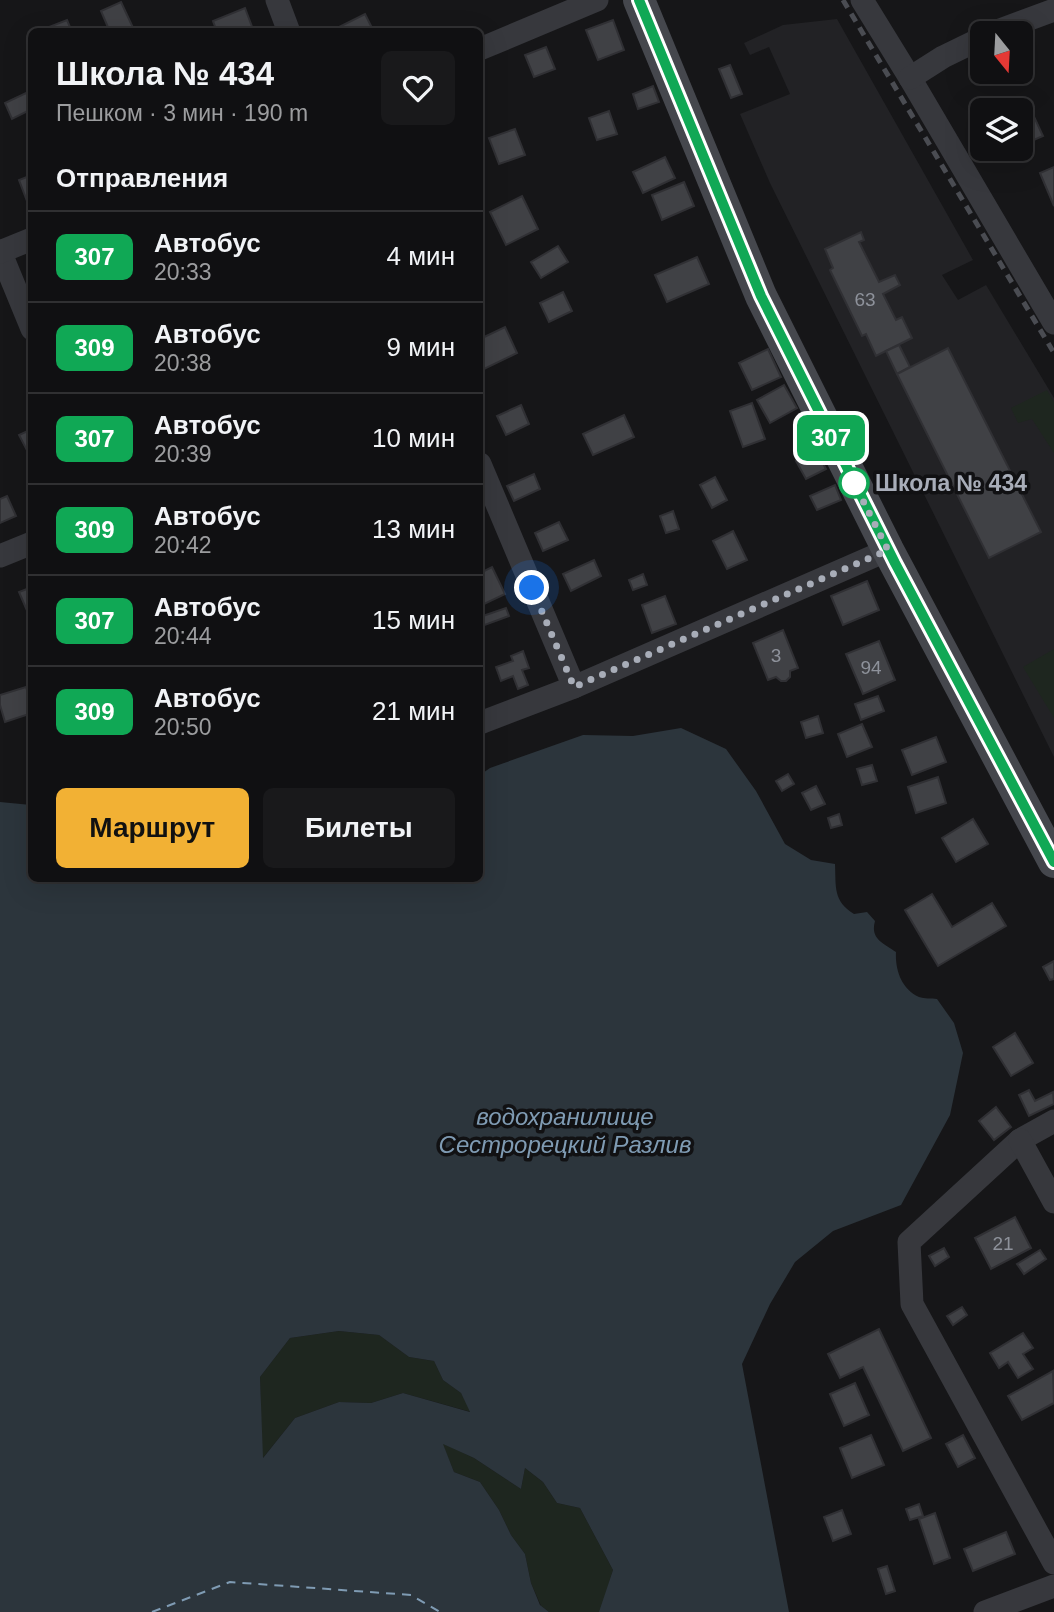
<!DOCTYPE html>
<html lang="ru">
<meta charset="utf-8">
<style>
:root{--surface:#101012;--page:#19191b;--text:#f1f3f6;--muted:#9c9d9f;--line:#303032;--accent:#f2b134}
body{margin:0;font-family:Arial,sans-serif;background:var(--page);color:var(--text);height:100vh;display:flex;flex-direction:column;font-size:26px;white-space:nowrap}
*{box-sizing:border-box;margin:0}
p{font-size:23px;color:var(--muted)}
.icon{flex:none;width:38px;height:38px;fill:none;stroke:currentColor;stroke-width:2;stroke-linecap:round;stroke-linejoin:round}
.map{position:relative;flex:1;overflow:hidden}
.details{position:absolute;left:28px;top:28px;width:455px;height:854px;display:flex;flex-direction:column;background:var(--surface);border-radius:10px;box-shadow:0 7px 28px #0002,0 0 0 2px var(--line)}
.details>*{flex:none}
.badge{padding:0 14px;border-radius:10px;font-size:24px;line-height:46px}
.needle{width:46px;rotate:162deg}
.tools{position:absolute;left:970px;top:21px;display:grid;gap:14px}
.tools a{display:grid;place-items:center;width:63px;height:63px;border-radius:10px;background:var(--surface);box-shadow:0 7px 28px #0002,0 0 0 2px var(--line);font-size:35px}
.you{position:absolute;width:35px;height:35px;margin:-18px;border:5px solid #fff;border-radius:50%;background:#1a73e8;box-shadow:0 0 0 10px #1a73e833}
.map>.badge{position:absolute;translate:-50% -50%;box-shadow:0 0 0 4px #fff}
h2{padding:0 28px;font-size:26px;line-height:63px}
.round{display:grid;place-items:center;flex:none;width:74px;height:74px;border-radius:10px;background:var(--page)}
.head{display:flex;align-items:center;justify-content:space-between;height:119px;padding:0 28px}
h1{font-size:33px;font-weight:600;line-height:52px}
.primary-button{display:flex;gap:14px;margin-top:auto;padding:14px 28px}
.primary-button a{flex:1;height:80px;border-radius:10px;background:var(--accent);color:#111;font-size:28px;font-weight:600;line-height:80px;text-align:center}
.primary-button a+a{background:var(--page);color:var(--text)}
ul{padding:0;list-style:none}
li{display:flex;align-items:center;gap:21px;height:91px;padding:0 28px;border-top:2px solid var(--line)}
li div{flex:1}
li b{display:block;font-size:26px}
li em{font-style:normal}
li .badge{min-width:77px;font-weight:700;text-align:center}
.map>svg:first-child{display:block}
.built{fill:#222225}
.green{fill:#1e261f}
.water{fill:#2c353c;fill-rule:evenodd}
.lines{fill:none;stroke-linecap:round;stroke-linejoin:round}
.ferry{stroke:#7f9bb3;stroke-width:2;stroke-dasharray:9 7;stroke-linecap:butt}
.building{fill:#404145;stroke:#303034;stroke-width:2}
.street{stroke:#37383d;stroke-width:23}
.secondary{stroke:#45474d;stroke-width:32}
.rail{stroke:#4a4c52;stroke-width:5;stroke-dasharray:9 7;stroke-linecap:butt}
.line-casing{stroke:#fff;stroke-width:16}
.line{stroke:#10a855;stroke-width:10}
.walk{stroke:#a8adb8;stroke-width:7;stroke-dasharray:0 12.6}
.stop-dot{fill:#fff;stroke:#10a855;stroke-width:3.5}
.labels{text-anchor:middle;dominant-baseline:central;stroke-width:7;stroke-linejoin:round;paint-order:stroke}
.number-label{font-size:19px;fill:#8e929b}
.stop-label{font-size:23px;font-weight:bold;fill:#a8adb8;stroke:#111113;text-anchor:start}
.water-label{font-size:24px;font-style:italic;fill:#7f9bb3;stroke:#111113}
</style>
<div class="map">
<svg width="1054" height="1612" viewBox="0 0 1054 1612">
<rect width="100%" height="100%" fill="#161618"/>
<!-- built -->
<path class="built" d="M837 19 973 260 942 275 958 300 986 285 1054 398V757L770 183 740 114 790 94 769 47 750 55 744 43 783 25Z"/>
<!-- green -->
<g class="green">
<path d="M1047 390 1054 402V453L1032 419 1018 423 1011 408Z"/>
<path d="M1054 649V718L1023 667Z"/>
<path d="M339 1331 379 1335 409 1357 434 1361 443 1380 461 1393 471 1412 403 1393 371 1403 339 1402 295 1418 262 1459 260 1377 290 1338Z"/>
<path d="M442 1443 474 1458 521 1489 525 1468 543 1482 557 1503 580 1508 613 1570 600 1612H549L541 1606 531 1583 525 1554 511 1535 499 1510 480 1482 454 1472Z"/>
</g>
<!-- water -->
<path class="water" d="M681 728 726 749 756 791 785 844 811 860 835 864C836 887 833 901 854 914L867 912 875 921C870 939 883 943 896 952 895 969 901 989 919 997 924 999 932 998 937 999L954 1023 963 1053 950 1115 901 1205 833 1231 795 1262 770 1304 742 1364 789 1612H599L613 1570 580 1508 557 1503 543 1482 525 1468 521 1489 474 1458 443 1444 454 1472 480 1482 499 1510 511 1535 525 1554 531 1583 540 1605 549 1612H0V802L31 805 32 878H480V775L490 768 583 735 633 736ZM339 1331 379 1335 409 1357 434 1361 443 1380 461 1393 470 1412 403 1393 371 1403 339 1402 295 1418 263 1458 260 1377 290 1338Z"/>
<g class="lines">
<!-- ferry -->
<path class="ferry" d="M152 1612 230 1582 411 1595 440 1612"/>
</g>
<!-- building -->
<g class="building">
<path d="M121 2 135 32H110L101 11Z"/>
<path d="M245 8 254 32H217L213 21Z"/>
<path d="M365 14 374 32H336L335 29Z"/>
<path d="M67 20 72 32H51L49 27Z"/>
<path d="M613 20 624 50 598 60 586 30Z"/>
<path d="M546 47 555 69 534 77 525 55Z"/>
<path d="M730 65 742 94 731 98 719 69Z"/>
<path d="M653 86 659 102 638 109 633 94Z"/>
<path d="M26 93 32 103V109L12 119 5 103Z"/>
<path d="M1029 106 1043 136 1020 146V110Z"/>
<path d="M609 111 617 134 597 140 589 118Z"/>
<path d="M515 129 525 155 499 164 489 138Z"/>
<path d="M665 157 675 178 643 193 633 172Z"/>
<path d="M1054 167V206L1040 173Z"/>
<path d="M32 175V199L27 201 19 180Z"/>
<path d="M684 182 694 206 662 220 652 195Z"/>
<path d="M522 196 538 229 506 245 490 212Z"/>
<path d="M861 232 864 240 859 242 879 282 895 275 900 285 883 294 896 320 902 317 912 338 876 356 866 334 862 336 830 270 833 268 825 249Z"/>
<path d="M558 246 568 262 541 278 531 262Z"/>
<path d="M697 257 709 284 667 302 655 275Z"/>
<path d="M563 292 572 311 549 322 540 303Z"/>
<path d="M505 327 517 353 480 371V339Z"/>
<path d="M899 345 910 367 897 374 886 351Z"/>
<path d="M948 348 1041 532 989 558 897 374Z"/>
<path d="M768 349 781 377 752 390 739 363Z"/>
<path d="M784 385 797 408 770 423 757 400Z"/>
<path d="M752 403 765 439 743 447 730 411Z"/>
<path d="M521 405 529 424 506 435 497 416Z"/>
<path d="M624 415 634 437 593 455 583 434Z"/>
<path d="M32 429V455L30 456 19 435Z"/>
<path d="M816 450 826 469 806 479 796 461Z"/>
<path d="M534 474 540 489 514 501 507 486Z"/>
<path d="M715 477 727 500 712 508 700 485Z"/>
<path d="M835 485 841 500 817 510 810 496Z"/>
<path d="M7 496 16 516 0 523V499Z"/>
<path d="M673 511 679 529 666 533 660 516Z"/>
<path d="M559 522 568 540 543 551 535 533Z"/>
<path d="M733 531 747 560 727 569 713 541Z"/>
<path d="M594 560 601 576 571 591 563 574Z"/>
<path d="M492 567 505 594 480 606V573Z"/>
<path d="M643 574 647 585 633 590 629 580Z"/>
<path d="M867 581 879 610 843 625 831 596Z"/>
<path d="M32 587V622L19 592Z"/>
<path d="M665 596 676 624 652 633 642 605Z"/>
<path d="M506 608 509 616 482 626 480 617Z"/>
<path d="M783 630 798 668 790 671V677L786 681H781L776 677 768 680 753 643Z"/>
<path d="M879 641 895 680 863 694 846 654Z"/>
<path d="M523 651 529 668 522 670 528 685 518 689 513 676 501 681 496 667 513 661 511 656Z"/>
<path d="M26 687 32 704V713L5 722 0 705V695Z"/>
<path d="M878 696 884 711 861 720 855 704Z"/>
<path d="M818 716 823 733 806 738 801 722Z"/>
<path d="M862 724 872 747 847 757 838 734Z"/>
<path d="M936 737 946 762 912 775 902 750Z"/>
<path d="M872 765 877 781 862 785 857 769Z"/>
<path d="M788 774 794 784 782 791 776 781Z"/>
<path d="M938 777 946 803 916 813 908 787Z"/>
<path d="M816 786 825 804 811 810 802 793Z"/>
<path d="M839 814 842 825 831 828 828 818Z"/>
<path d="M973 819 988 844 956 862 942 838Z"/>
<path d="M932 894 952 927 992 903 1006 926 938 966 905 910Z"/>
<path d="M1054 961V979L1050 980 1043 967Z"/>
<path d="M1015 1033 1033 1063 1011 1076 993 1047Z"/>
<path d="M1029 1090 1035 1101 1053 1092 1054 1104 1029 1116 1019 1095Z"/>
<path d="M996 1107 1011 1127 994 1140 979 1121Z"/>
<path d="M1015 1217 1031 1248 991 1269 975 1238Z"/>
<path d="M944 1248 949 1257 935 1266 929 1256Z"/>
<path d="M1040 1250 1046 1259 1024 1274 1017 1264Z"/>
<path d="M962 1307 967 1315 953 1325 947 1316Z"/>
<path d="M879 1329 931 1438 903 1451 863 1367 840 1378 828 1354Z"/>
<path d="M1023 1333 1033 1348 1023 1354 1033 1369 1018 1378 1008 1362 999 1368 990 1353Z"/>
<path d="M1053 1371 1054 1403 1022 1420 1008 1396Z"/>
<path d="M855 1383 869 1415 844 1426 830 1394Z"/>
<path d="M871 1435 884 1465 852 1478 840 1448Z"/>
<path d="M963 1435 975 1458 958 1467 946 1444Z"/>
<path d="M919 1504 923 1516 910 1520 906 1509Z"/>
<path d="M842 1510 851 1534 833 1541 824 1517Z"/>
<path d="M935 1513 950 1558 934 1564 919 1519Z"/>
<path d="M1006 1532 1015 1554 973 1571 964 1549Z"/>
<path d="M887 1566 895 1591 886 1594 878 1569Z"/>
</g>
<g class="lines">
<!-- street -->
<g class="street">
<path d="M277 0 289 32"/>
<path d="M862 0 910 78 1054 323"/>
<path d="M992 33 1054 10"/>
<path d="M480 49 597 0"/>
<path d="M910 78 943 57 982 38"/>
<path d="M0 251 32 329"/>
<path d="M0 252 32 239"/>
<path d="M480 464 574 687"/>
<path d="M0 556 32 543"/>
<path d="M480 723 574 687 888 550"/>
<path d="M1054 1121 1020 1140 909 1242 912 1304 1054 1563"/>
<path d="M1020 1140 1054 1202"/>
<path d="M985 1612 1054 1586"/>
</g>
<!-- secondary -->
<path class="secondary" d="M639 0 761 296 888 550 1054 862"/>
<!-- rail -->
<path class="rail" d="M843 0 1054 353"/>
</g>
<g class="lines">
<defs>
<path id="line" d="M639 0 761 296 895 563 1054 862"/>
</defs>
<!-- line casing -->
<use href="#line" class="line-casing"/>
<!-- line -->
<use href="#line" class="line"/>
<!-- walk -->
<path class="walk" d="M532 588 574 687 888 550 854 483"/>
</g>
<!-- markers -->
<circle class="stop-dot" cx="854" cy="483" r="14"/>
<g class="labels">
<!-- number labels -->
<g class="number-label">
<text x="865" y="299">63</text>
<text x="776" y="655">3</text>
<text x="871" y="667">94</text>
<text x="1003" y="1243">21</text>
</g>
<!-- stop labels -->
<g class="stop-label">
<text x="875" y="483">Школа № 434</text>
</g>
<!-- water labels -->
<g class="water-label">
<text x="565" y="1116">водохранилище<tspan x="565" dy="28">Сестрорецкий Разлив</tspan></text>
</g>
</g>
</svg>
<div class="tools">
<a><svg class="needle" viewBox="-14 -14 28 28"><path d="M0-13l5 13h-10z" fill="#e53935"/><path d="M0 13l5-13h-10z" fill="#9c9d9f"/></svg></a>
<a><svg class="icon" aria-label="layers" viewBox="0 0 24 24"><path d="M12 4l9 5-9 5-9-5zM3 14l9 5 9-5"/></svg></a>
</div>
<div class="you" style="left:532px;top:588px"></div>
<b class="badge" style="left:831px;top:438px;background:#10a855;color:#fff">307</b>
<section class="details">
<div class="head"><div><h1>Школа № 434</h1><p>Пешком · 3 мин · 190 m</p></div><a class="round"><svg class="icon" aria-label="heart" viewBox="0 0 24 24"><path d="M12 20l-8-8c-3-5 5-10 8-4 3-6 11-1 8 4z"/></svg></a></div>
<h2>Отправления</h2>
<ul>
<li><span class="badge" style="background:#10a855;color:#fff">307</span><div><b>Автобус</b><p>20:33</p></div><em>4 мин</em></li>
<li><span class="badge" style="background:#10a855;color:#fff">309</span><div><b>Автобус</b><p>20:38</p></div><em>9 мин</em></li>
<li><span class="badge" style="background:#10a855;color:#fff">307</span><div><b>Автобус</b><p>20:39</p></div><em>10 мин</em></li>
<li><span class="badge" style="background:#10a855;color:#fff">309</span><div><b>Автобус</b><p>20:42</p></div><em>13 мин</em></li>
<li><span class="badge" style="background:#10a855;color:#fff">307</span><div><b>Автобус</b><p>20:44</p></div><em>15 мин</em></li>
<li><span class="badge" style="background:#10a855;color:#fff">309</span><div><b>Автобус</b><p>20:50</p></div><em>21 мин</em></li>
</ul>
<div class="primary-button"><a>Маршрут</a><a>Билеты</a></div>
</section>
</div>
